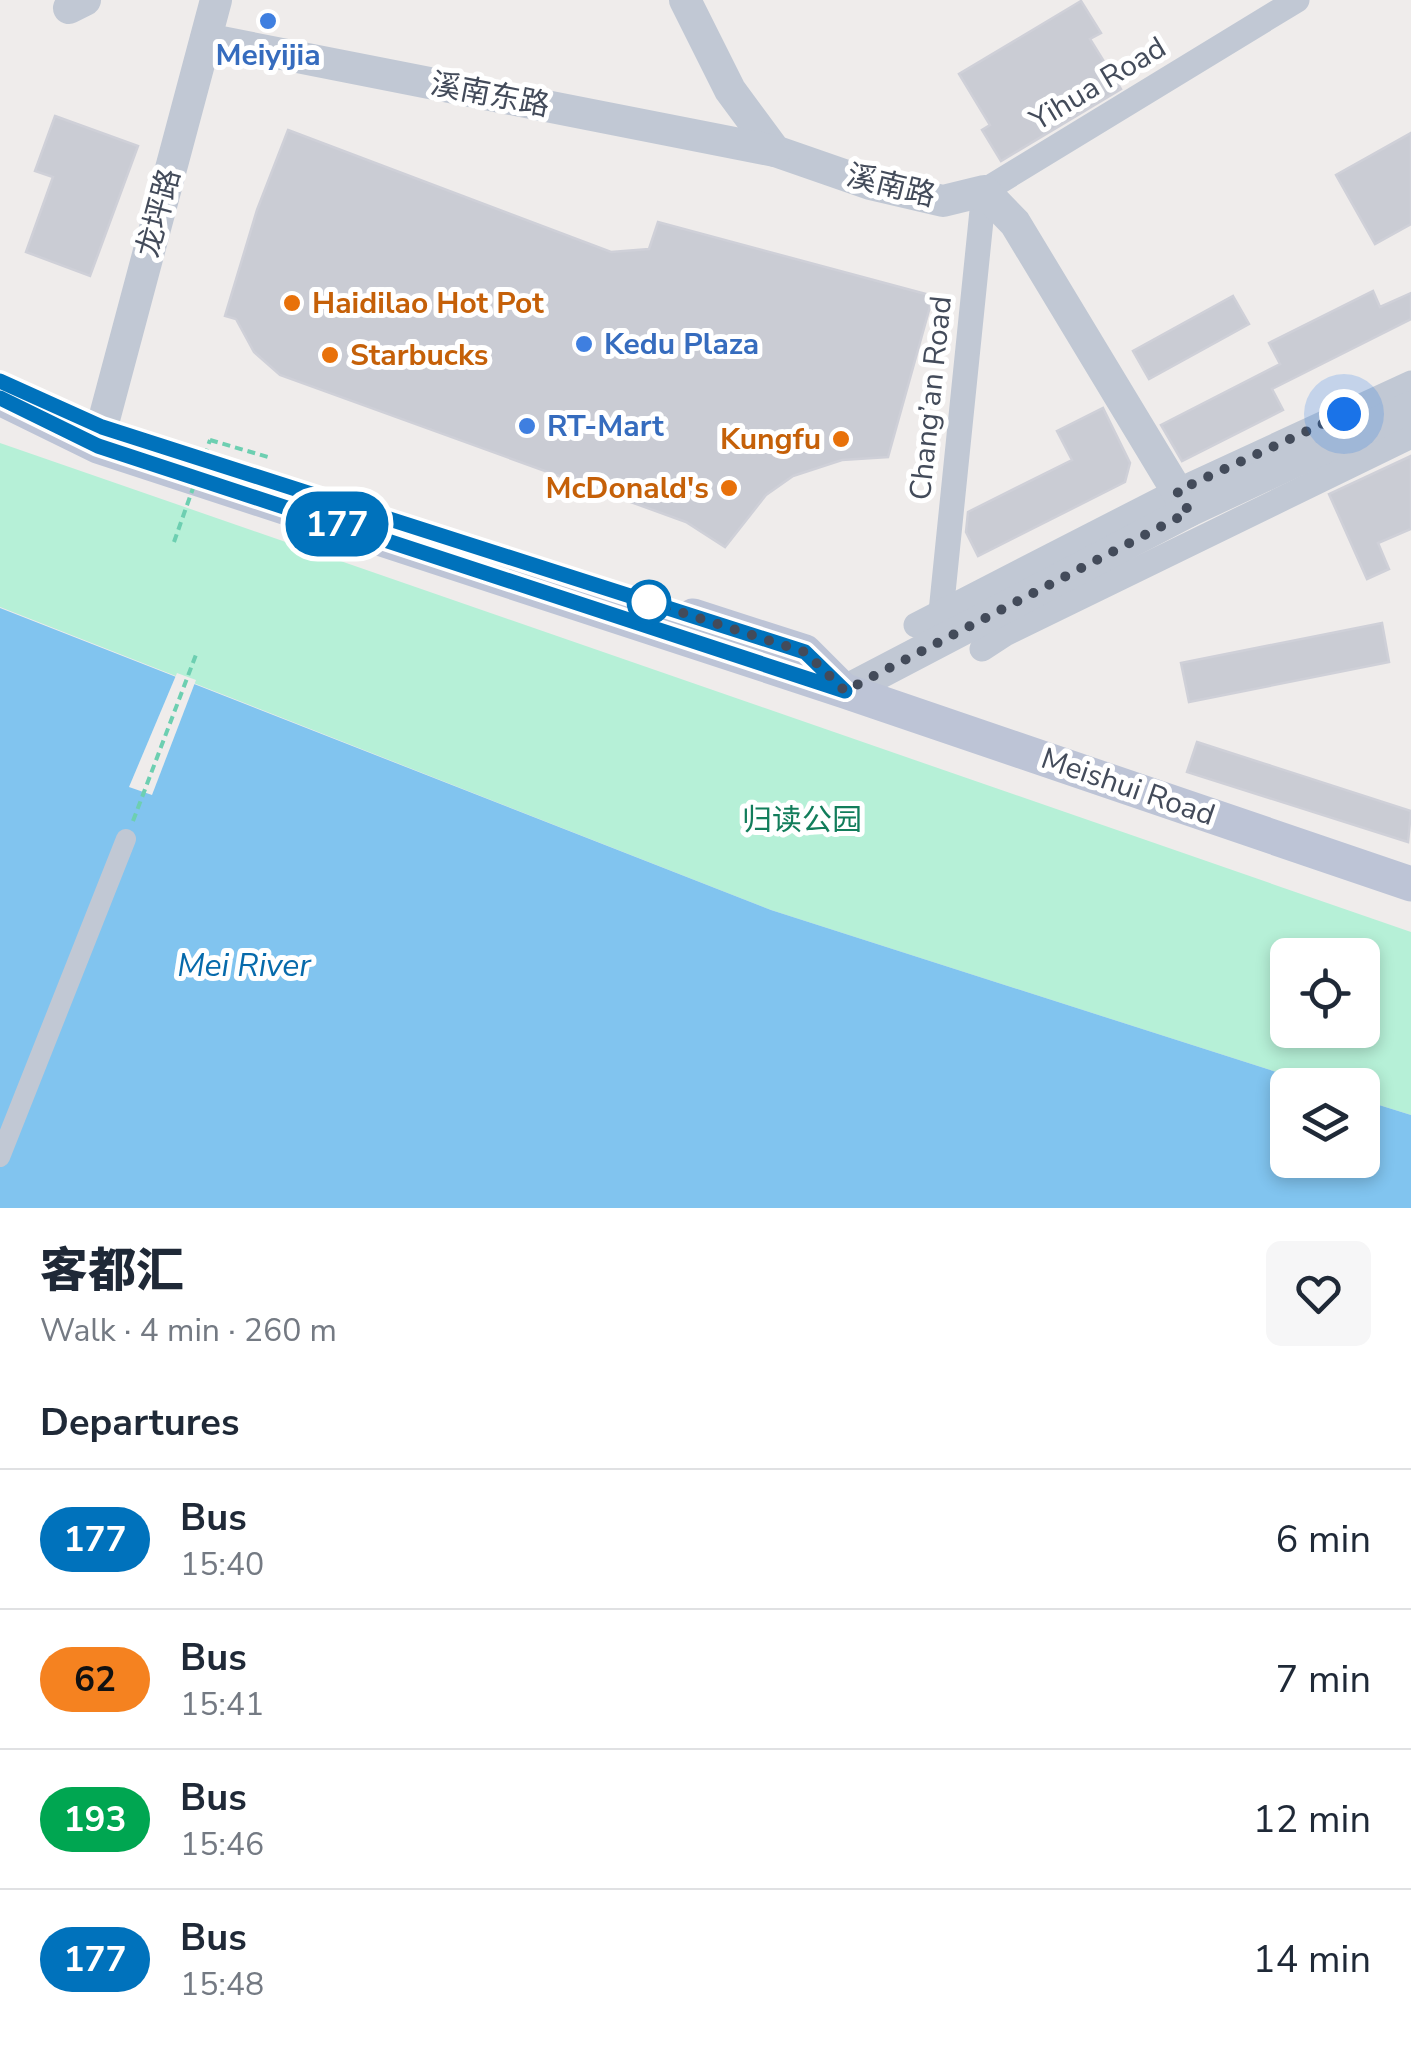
<!DOCTYPE html>
<meta charset="utf-8">
<style>
:root{--surface:#fff;--page:#f6f6f7;--text:#1f2937;--muted:#747a83;--line:#e0e1e3}
body{margin:0;font-family:"Nunito Sans","Noto Sans SC",sans-serif;background:var(--page);color:var(--text);height:100vh;display:flex;flex-direction:column;font-size:38px;white-space:nowrap}
*{box-sizing:border-box;margin:0}
p{font-size:32px;color:var(--muted)}
.icon{flex:none;width:55px;height:55px;fill:none;stroke:currentColor;stroke-width:2;stroke-linecap:round;stroke-linejoin:round}
.map{position:relative;height:1208px;overflow:hidden}
.sheet{display:flex;flex-direction:column;background:var(--surface);flex:1}
.sheet>*{flex:none}
.badge{padding:0 20px;border-radius:32px;font-size:35px;line-height:65px}
.buttons{position:absolute;left:1270px;top:938px;display:grid;gap:20px}
.buttons a{display:grid;place-items:center;width:110px;height:110px;border-radius:15px;background:var(--surface);box-shadow:0 5px 15px #0003;font-size:50px}
.you{position:absolute;width:50px;height:50px;margin:-25px;border:8px solid #fff;border-radius:50%;background:#1a73e8;box-shadow:0 0 0 15px #1a73e833}
.map>.badge{position:absolute;translate:-50% -50%;box-shadow:0 0 0 5px #fff}
h2{padding:0 40px;font-size:38px;line-height:90px}
.round{display:grid;place-items:center;flex:none;width:105px;height:105px;border-radius:15px;background:var(--page)}
.head{display:flex;align-items:center;justify-content:space-between;height:170px;padding:0 40px}
h1{font-size:48px;font-weight:800;line-height:75px}
ul{padding:0;list-style:none}
li{display:flex;align-items:center;gap:30px;height:140px;padding:0 40px;border-top:2px solid var(--line)}
li div{flex:1}
li b{display:block;font-size:38px}
li em{font-style:normal}
li .badge{min-width:110px;font-weight:700;text-align:center}
.map>svg:first-child{display:block}
.green{fill:#b6f0d7;fill-rule:evenodd}
.water{fill:#81c4ef}
.pier{fill:#efeceb}
.building{fill:#caccd4;stroke:#cfd0d8;stroke-width:2.5}
.lines{fill:none;stroke-linecap:round;stroke-linejoin:round}
.path{stroke:#6dcfb1;stroke-width:4;stroke-dasharray:8 5;stroke-linecap:butt}
.pedestrian{stroke:#c1c8d4;stroke-width:20}
.minor{stroke:#c1c8d4;stroke-width:25}
.tertiary{stroke:#c1c8d4;stroke-width:32}
.secondary{stroke:#bdc4d6;stroke-width:35}
.path-bridge{stroke:#6dcfb1;stroke-width:4;stroke-dasharray:8 5;stroke-linecap:butt}
.line-casing{stroke:#fff;stroke-width:22}
.line{stroke:#0072bc;stroke-width:15}
.walk{stroke:#434b5a;stroke-width:10;stroke-dasharray:0 18}
.shop-dot{fill:#3f7fe0;stroke:#fff;stroke-width:4}
.food-dot{fill:#e8710a;stroke:#fff;stroke-width:4}
.stop-dot{fill:#fff;stroke:#0072bc;stroke-width:5}
.labels{text-anchor:middle;dominant-baseline:central;stroke-width:10;stroke-linejoin:round;paint-order:stroke}
.shop-label{font-size:30px;font-weight:bold;fill:#366cbe;stroke:#fff;text-anchor:start}
.street-label{font-size:30px;fill:#434b5a;stroke:#fff}
.food-label{font-size:30px;font-weight:bold;fill:#c56008;stroke:#fff;text-anchor:start}
.park-label{font-size:30px;fill:#127d5b;stroke:#fff}
.water-label{font-size:32px;font-style:italic;fill:#066aab;stroke:#fff}
</style>
<div class="map">
<svg width="1411" height="1208" viewBox="0 0 1411 1208">
<rect width="100%" height="100%" fill="#efeceb"/>
<!-- green -->
<path class="green" d="M0 443 1411 932V1115L1363 1100 1362 1085H1317L771 910 0 607ZM1288 955H1362V1030H1288Z"/>
<!-- water -->
<path class="water" d="M0 608 771 910 1317 1085H1288V1160H1362L1363 1100 1411 1115V1208H0Z"/>
<!-- pier -->
<path class="pier" d="M177 673 196 680 152 795 129 787Z"/>
<!-- building -->
<g class="building">
<path d="M1081 1 1101 33 1090 39 1121 89 1001 161 982 130 990 125 959 74Z"/>
<path d="M55 116 138 146 90 276 26 252 53 177 35 171Z"/>
<path d="M288 130 611 252 649 249 658 222 933 296 888 457 842 460 793 476 766 495 725 547 686 522 280 375 254 352 236 319 225 316 257 210Z"/>
<path d="M1411 133V224L1375 244 1336 175Z"/>
<path d="M1373 291 1380 307 1411 293V319L1272 389 1283 410 1182 461 1161 425 1280 364 1269 343Z"/>
<path d="M1233 296 1249 324 1149 379 1133 351Z"/>
<path d="M1103 408 1130 463 1125 482 978 556 966 532 968 512 1072 460 1057 431Z"/>
<path d="M1411 456V529L1378 543 1389 569 1367 579 1329 494Z"/>
<path d="M1382 623 1389 662 1189 702 1181 663Z"/>
<path d="M1197 742 1411 811 1408 842 1187 772Z"/>
</g>
<g class="lines">
<!-- path -->
<g class="path">
<path d="M210 440 268 457"/>
<path d="M133 821 197 652"/>
</g>
<!-- pedestrian -->
<path class="pedestrian" d="M0 1157 126 839"/>
<!-- minor -->
<g class="minor">
<path d="M941 612 984 191 1297 0"/>
<path d="M916 625 1177 491 1411 383"/>
<path d="M982 649 1005 634 1411 436"/>
</g>
<!-- tertiary -->
<g class="tertiary">
<path d="M685 0 730 90 775 151 870 184 943 201 984 191 1015 223 1189 511"/>
<path d="M69 8 85 0"/>
<path d="M206 39 775 151"/>
<path d="M102 427 216 0"/>
<path d="M845 691 1189 511 1411 407"/>
</g>
<!-- secondary -->
<g class="secondary">
<path d="M0 398 98 446 845 691 1411 884"/>
<path d="M693 616 805 652 840 687"/>
</g>
<!-- path-bridge -->
<path class="path-bridge" d="M174 542 210 440"/>
</g>
<g class="lines">
<defs>
<path id="line" d="M0 381 102 427 805 652 845 691 98 446 0 398"/>
</defs>
<!-- line casing -->
<use href="#line" class="line-casing"/>
<!-- line -->
<use href="#line" class="line"/>
<!-- walk -->
<path class="walk" d="M649 602 805 652 845 691 1189 512 1177 491 1344 414"/>
</g>
<!-- markers -->
<g class="shop-dot">
<circle cx="268" cy="21" r="10"/>
<circle cx="584" cy="344" r="10"/>
<circle cx="527" cy="426" r="10"/>
</g>
<g class="food-dot">
<circle cx="292" cy="303" r="10"/>
<circle cx="330" cy="355" r="10"/>
<circle cx="841" cy="439" r="10"/>
<circle cx="729" cy="488" r="10"/>
</g>
<circle class="stop-dot" cx="649" cy="602" r="20"/>
<g class="labels">
<!-- shop labels -->
<g class="shop-label">
<text x="268" y="55" text-anchor="middle">Meiyijia</text>
<text x="604" y="344">Kedu Plaza</text>
<text x="547" y="426">RT-Mart</text>
</g>
<!-- street labels -->
<g class="street-label">
<text transform="translate(1098 84) rotate(-31)">Yihua Road</text>
<text transform="translate(490 95) rotate(11)">溪南东路</text>
<text transform="translate(891 186) rotate(14)">溪南路</text>
<text transform="translate(159 213) rotate(-75)">龙坪路</text>
<text transform="translate(931 398) rotate(-84)">Chang’an Road</text>
<text transform="translate(1128 787) rotate(19)">Meishui Road</text>
</g>
<!-- food labels -->
<g class="food-label">
<text x="312" y="303">Haidilao Hot Pot</text>
<text x="350" y="355">Starbucks</text>
<text x="821" y="439" text-anchor="end">Kungfu</text>
<text x="709" y="488" text-anchor="end">McDonald's</text>
</g>
<!-- park labels -->
<g class="park-label">
<text x="802" y="820">归读公园</text>
</g>
<!-- water labels -->
<g class="water-label">
<text x="244" y="965">Mei River</text>
</g>
</g>
</svg>
<div class="buttons">
<a><svg class="icon" aria-label="locate" viewBox="0 0 24 24"><circle cx="12" cy="12" r="6"/><path d="M12 2v4M12 18v4M2 12h4M18 12h4"/></svg></a>
<a><svg class="icon" aria-label="layers" viewBox="0 0 24 24"><path d="M12 4l9 5-9 5-9-5zM3 14l9 5 9-5"/></svg></a>
</div>
<div class="you" style="left:1344px;top:414px"></div>
<b class="badge" style="left:337px;top:524px;background:#0072bc;color:#fff">177</b>
</div>
<section class="sheet">
<div class="head"><div><h1>客都汇</h1><p>Walk · 4 min · 260 m</p></div><a class="round"><svg class="icon" aria-label="heart" viewBox="0 0 24 24"><path d="M12 20l-8-8c-3-5 5-10 8-4 3-6 11-1 8 4z"/></svg></a></div>
<h2>Departures</h2>
<ul>
<li><span class="badge" style="background:#0072bc;color:#fff">177</span><div><b>Bus</b><p>15:40</p></div><em>6 min</em></li>
<li><span class="badge" style="background:#f58220;color:#111">62</span><div><b>Bus</b><p>15:41</p></div><em>7 min</em></li>
<li><span class="badge" style="background:#00a651;color:#fff">193</span><div><b>Bus</b><p>15:46</p></div><em>12 min</em></li>
<li><span class="badge" style="background:#0072bc;color:#fff">177</span><div><b>Bus</b><p>15:48</p></div><em>14 min</em></li>
</ul>
</section>
